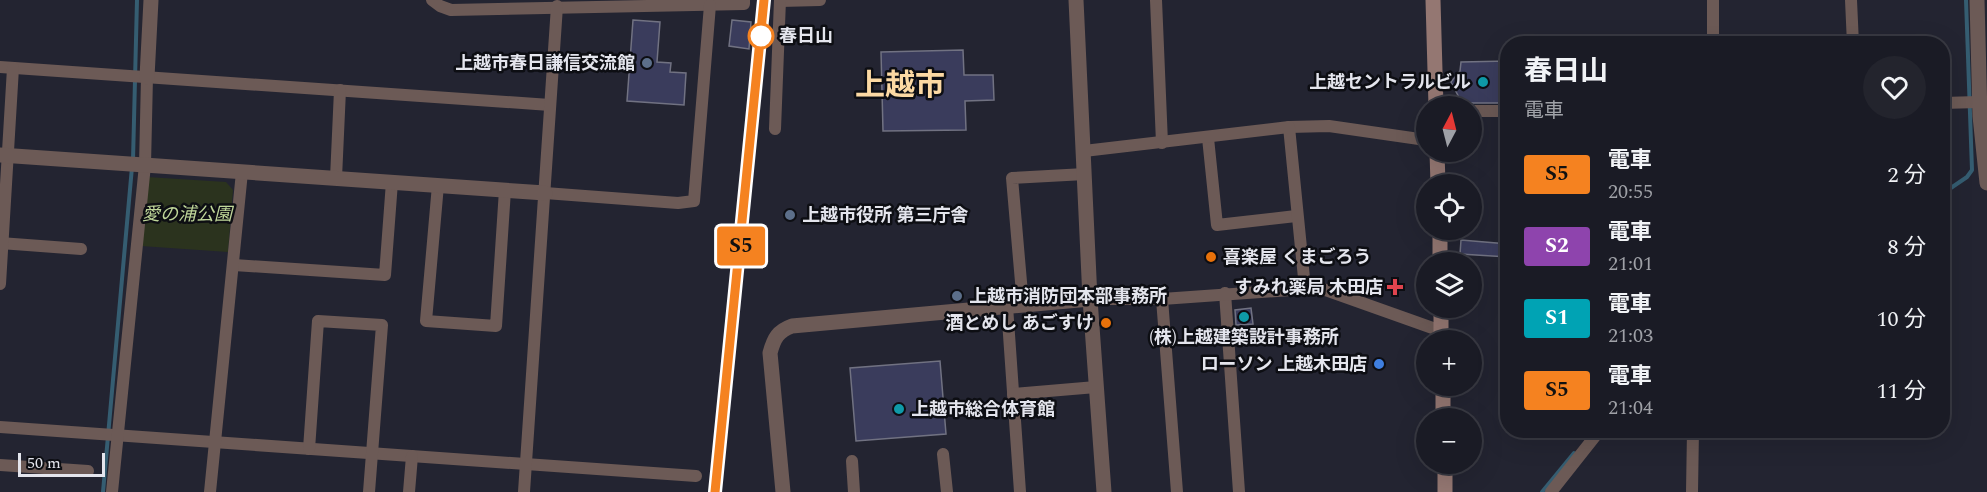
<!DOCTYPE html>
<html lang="ja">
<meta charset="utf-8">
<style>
:root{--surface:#1a1b25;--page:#23242d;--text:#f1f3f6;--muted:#9fa1a7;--line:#383942}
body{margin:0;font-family:Spectral,"Noto Sans JP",serif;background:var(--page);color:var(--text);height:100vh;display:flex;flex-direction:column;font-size:22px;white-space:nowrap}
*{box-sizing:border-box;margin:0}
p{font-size:20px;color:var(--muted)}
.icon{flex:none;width:33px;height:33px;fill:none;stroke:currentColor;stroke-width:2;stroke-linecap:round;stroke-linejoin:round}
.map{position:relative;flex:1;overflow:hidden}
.sheet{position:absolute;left:1500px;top:36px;width:450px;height:402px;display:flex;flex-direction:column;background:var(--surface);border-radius:24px;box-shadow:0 6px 24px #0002,0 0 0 2px var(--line)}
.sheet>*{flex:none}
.badge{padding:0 12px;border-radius:4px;font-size:21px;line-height:39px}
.needle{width:39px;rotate:7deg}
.buttons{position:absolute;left:1416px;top:96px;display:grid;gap:12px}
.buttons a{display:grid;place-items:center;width:66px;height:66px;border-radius:50%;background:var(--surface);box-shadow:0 6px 24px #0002,0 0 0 2px var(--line);font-size:30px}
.scale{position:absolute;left:18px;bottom:15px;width:87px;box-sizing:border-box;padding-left:6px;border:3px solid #e4e5ed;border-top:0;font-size:16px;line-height:21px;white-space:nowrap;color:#e4e5ed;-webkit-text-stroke:4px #0d0e13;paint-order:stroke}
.map>.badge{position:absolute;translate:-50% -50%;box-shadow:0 0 0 3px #fff}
.round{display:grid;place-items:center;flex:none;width:63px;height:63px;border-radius:32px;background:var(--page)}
.headline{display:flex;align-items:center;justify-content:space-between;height:102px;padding:0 24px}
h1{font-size:28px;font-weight:700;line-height:45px}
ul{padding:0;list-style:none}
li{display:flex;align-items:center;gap:18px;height:72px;padding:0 24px}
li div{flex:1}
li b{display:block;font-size:22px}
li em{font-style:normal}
li .badge{min-width:66px;font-weight:700;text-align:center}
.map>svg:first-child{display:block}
.green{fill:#2b331e}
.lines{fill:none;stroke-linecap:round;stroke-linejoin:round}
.stream{stroke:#355d71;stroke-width:4}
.building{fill:#3a3c5c;stroke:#717282;stroke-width:1.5}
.minor{stroke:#6c5a56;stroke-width:12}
.tertiary{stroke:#6c5a56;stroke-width:15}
.secondary{stroke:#947772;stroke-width:15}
.rail{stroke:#7e7f89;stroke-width:4;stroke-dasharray:9 4.5;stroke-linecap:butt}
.line-casing{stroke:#fff;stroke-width:14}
.line{stroke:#f58220;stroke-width:9}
.stop-dot{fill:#fff;stroke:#f58220;stroke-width:3}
.service-dot{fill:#5c6f8a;stroke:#0d0e13;stroke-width:2}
.culture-dot{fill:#0f9aa8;stroke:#0d0e13;stroke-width:2}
.food-dot{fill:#e8710a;stroke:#0d0e13;stroke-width:2}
.health-dot{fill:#e0444e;stroke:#0d0e13;stroke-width:2}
.shop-dot{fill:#3f7fe0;stroke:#0d0e13;stroke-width:2}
.labels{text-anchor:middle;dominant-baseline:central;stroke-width:5;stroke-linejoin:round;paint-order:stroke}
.stop-label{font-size:18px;font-weight:bold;fill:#e4e5ed;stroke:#0d0e13;text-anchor:start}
.poi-label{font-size:18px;font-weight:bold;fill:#e4e5ed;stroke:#0d0e13;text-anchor:end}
.park-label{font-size:18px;font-style:italic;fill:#bfd699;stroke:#0d0e13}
.town-label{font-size:30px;font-weight:bold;fill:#fcd9a3;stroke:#0d0e13}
</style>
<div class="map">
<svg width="1987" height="492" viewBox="0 0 1987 492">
<rect width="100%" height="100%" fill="#232431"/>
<!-- green -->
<path class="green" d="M147 177 226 182 233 190 228 252 141 246Z"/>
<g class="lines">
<!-- stream -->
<g class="stream">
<path d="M133 160 137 0"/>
<path d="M1942 194 1967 177 1972 170 1966 0"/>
<path d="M103 492 132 167"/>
<path d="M1542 492 1574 453"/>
</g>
</g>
<!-- building -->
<g class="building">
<path d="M633 20 660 22 657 62 671 63 670 72 686 73 684 105 627 101Z"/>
<path d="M732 20 751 22 749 49 729 46Z"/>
<path d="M963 50 964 75H993L994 100 965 101 966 130 883 131 881 52Z"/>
<path d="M1508 61V86H1503L1504 103H1472L1463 105 1451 82 1460 71 1461 62Z"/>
<path d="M1461 240 1508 244V257L1460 254Z"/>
<path d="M1251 308 1253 324 1236 325 1235 310Z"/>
<path d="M940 361 946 434 856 441 850 368Z"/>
</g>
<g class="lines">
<!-- minor -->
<g class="minor">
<path d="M432 0 440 6 451 10 744 4V0"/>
<path d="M1156 0 1162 143"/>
<path d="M1713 0V44"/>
<path d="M1851 0 1853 44"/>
<path d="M780 1 820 0"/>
<path d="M0 67 550 105"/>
<path d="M1942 103 1979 102"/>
<path d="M1472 111H1508"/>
<path d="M1289 127 1329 126 1426 140"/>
<path d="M775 129 780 0"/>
<path d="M1208 138 1217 225 1296 216"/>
<path d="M1084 151 1289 127 1305 288"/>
<path d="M336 178 340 90"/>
<path d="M438 185 426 321 496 326 505 190"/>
<path d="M545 193 678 203 694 201 710 5"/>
<path d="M0 243 81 249"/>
<path d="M234 265 385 275 392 182"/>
<path d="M0 284 13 68"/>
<path d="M1225 293 1239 492"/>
<path d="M1090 299H1162L1320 288 1441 331"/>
<path d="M1162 299 1177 492"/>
<path d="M1023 305 1012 178 1085 174"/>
<path d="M1007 306 1020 492"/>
<path d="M1013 394 1096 387"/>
<path d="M0 427 696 476"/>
<path d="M309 449 318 321 382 325 369 492"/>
<path d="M943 454 947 492"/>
<path d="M852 461 854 492"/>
<path d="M0 465 88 471"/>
<path d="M112 492 145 165 147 77"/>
<path d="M210 492 242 172"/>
<path d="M409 492 412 456"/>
<path d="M524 492 557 6"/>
<path d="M1551 492 1600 430"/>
<path d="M1692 492 1693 430"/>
</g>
<!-- tertiary -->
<g class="tertiary">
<path d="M1076 0 1090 299 1104 492"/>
<path d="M1977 0 1980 116 1987 183"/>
<path d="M147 77 151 0"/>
<path d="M0 155 545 193"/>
<path d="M783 492 770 353C774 338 778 331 792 326L1090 299"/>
</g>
<!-- secondary -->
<g class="secondary">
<path d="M1433 0 1436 106"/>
<path d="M1437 152 1438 184"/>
<path d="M1440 230V262"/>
<path d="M1441 308V340"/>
<path d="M1443 386V418"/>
<path d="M1445 464V492"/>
</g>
<!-- rail -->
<path class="rail" d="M715 492 764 0"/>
</g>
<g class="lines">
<defs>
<path id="line" d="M715 492 764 0"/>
</defs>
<!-- line casing -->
<use href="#line" class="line-casing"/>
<!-- line -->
<use href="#line" class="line"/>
</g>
<!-- markers -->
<circle class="stop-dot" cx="761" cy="36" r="12"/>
<g class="service-dot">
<circle cx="647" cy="63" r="6"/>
<circle cx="790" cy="215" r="6"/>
<circle cx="957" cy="296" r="6"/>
</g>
<g class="culture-dot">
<circle cx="1483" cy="82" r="6"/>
<circle cx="1244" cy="317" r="6"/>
<circle cx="899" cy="409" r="6"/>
</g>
<g class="food-dot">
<circle cx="1211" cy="257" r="6"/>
<circle cx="1106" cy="323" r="6"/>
</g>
<path class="health-dot" d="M1392 278h6v6h6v6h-6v6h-6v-6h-6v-6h6z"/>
<circle class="shop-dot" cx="1379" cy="364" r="6"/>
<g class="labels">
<!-- stop labels -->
<g class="stop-label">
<text x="779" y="36">春日山</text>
</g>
<!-- poi labels -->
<g class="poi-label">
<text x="635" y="63">上越市春日謙信交流館</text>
<text x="1471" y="82">上越セントラルビル</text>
<text x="802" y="215" text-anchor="start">上越市役所 第三庁舎</text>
<text x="1223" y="257" text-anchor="start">喜楽屋 くまごろう</text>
<text x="1383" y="287">すみれ薬局 木田店</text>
<text x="969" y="296" text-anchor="start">上越市消防団本部事務所</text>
<text x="1094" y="323">酒とめし あごすけ</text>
<text x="1244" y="337" text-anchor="middle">(株)上越建築設計事務所</text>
<text x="1367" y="364">ローソン 上越木田店</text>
<text x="911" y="409" text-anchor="start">上越市総合体育館</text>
</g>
<!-- park labels -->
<g class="park-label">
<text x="187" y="214">愛の浦公園</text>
</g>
<!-- town labels -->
<g class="town-label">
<text x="900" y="86">上越市</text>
</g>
</g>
</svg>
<div class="buttons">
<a><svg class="needle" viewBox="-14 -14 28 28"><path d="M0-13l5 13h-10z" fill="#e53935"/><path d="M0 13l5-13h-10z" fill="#9fa1a7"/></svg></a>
<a><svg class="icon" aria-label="locate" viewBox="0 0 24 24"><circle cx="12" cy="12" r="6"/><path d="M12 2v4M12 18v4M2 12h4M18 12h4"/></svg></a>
<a><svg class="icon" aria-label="layers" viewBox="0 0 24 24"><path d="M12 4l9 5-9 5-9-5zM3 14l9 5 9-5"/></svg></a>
<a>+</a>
<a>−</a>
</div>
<div class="scale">50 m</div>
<b class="badge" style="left:741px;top:246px;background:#f58220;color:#111">S5</b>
<section class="sheet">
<div class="headline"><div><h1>春日山</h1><p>電車</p></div><a class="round"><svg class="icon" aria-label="heart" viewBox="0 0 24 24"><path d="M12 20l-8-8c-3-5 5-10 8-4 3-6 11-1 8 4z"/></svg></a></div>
<ul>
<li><span class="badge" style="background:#f58220;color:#111">S5</span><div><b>電車</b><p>20:55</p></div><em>2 分</em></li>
<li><span class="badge" style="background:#8e44ad;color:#fff">S2</span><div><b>電車</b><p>21:01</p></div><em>8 分</em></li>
<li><span class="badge" style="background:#00a3b4;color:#fff">S1</span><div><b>電車</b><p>21:03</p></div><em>10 分</em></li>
<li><span class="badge" style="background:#f58220;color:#111">S5</span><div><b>電車</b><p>21:04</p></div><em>11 分</em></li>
</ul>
</section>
</div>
